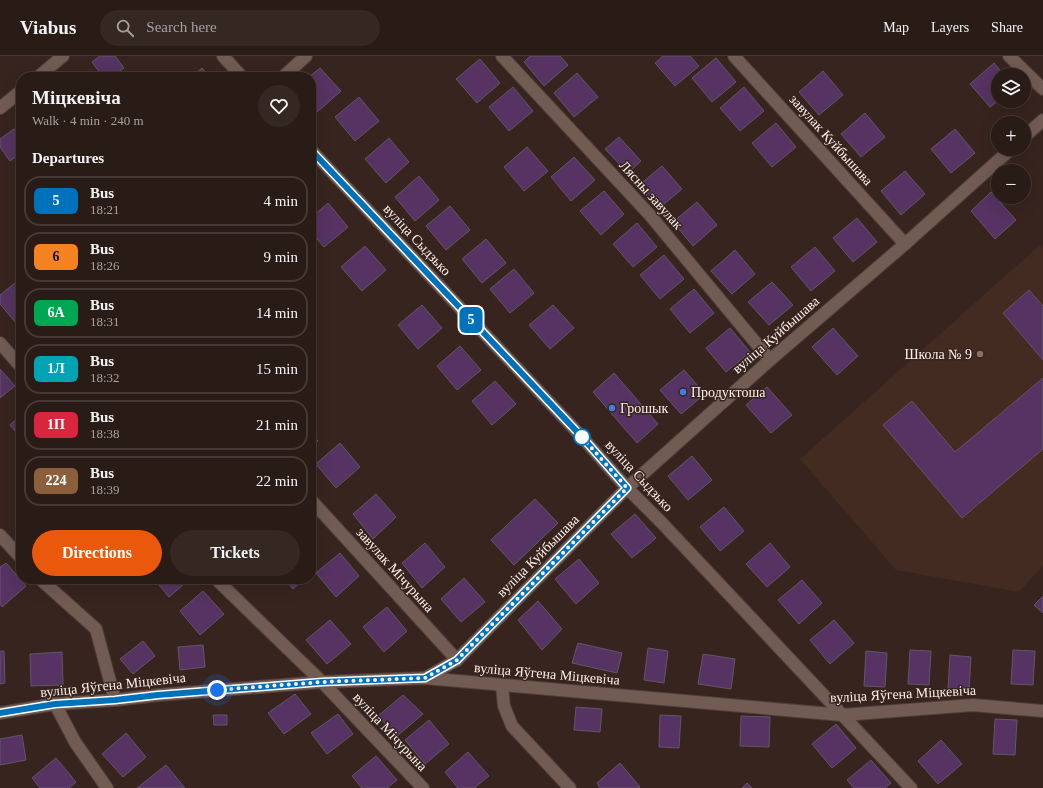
<!DOCTYPE html>
<meta charset="utf-8">
<style>
:root{--surface:#291b16;--page:#352823;--text:#f1f3f6;--muted:#a5a1a1;--line:#453935;--accent:#ea580c}
body{margin:0;font-family:Georgia,serif;background:var(--page);color:var(--text);height:100vh;display:flex;flex-direction:column;font-size:15px;white-space:nowrap}
*{box-sizing:border-box;margin:0}
p{font-size:13px;color:var(--muted)}
.icon{flex:none;width:22px;height:22px;fill:none;stroke:currentColor;stroke-width:2;stroke-linecap:round;stroke-linejoin:round}
.map{position:relative;flex:1;overflow:hidden}
.details{position:absolute;left:16px;top:16px;width:300px;height:512px;display:flex;flex-direction:column;background:var(--surface);border-radius:16px;box-shadow:0 4px 16px #0002,0 0 0 1px var(--line)}
.details>*{flex:none}
.badge{padding:0 8px;border-radius:6px;font-size:14px;line-height:26px}
.fabs{position:absolute;left:991px;top:12px;display:grid;gap:8px}
.fabs a{display:grid;place-items:center;width:40px;height:40px;border-radius:50%;background:var(--surface);box-shadow:0 4px 16px #0002,0 0 0 1px var(--line);font-size:20px}
.you{position:absolute;width:20px;height:20px;margin:-10px;border:3px solid #fff;border-radius:50%;background:#1a73e8;box-shadow:0 0 0 6px #1a73e833}
.map>.badge{position:absolute;translate:-50% -50%;box-shadow:0 0 0 2px #fff}
h2{padding:0 16px;font-size:15px;line-height:36px}
.round{display:grid;place-items:center;flex:none;width:42px;height:42px;border-radius:21px;background:var(--page)}
.headline{display:flex;align-items:center;justify-content:space-between;height:68px;padding:0 16px}
h1{font-size:19px;font-weight:700;line-height:30px}
.primary-button{display:flex;gap:8px;margin-top:auto;padding:8px 16px}
.primary-button a{flex:1;height:46px;border-radius:24px;background:var(--accent);color:#fff;font-size:16px;font-weight:700;line-height:46px;text-align:center}
.primary-button a+a{background:var(--page);color:var(--text)}
ul{padding:0;list-style:none}
li{display:flex;align-items:center;gap:12px;height:50px;margin:0 8px 6px;padding:0 8px;border:2px solid var(--line);border-radius:16px}
li div{flex:1}
li b{display:block;font-size:15px}
li em{font-style:normal}
li .badge{min-width:44px;font-weight:700;text-align:center}
header{display:flex;align-items:center;gap:24px;box-sizing:border-box;height:56px;padding:0 20px;background:var(--surface);border-bottom:1px solid var(--line)}
header strong{font-size:19px}
nav{display:flex;gap:22px;margin-inline-start:auto;font-size:14px}
.search{width:280px;height:36px;background:var(--page);display:flex;align-items:center;gap:10px;box-sizing:border-box;padding:0 14px;border-radius:22px;color:var(--muted);font-size:15px}
.map>svg:first-child{display:block}
.built{fill:#442b21}
.building{fill:#563362;stroke:#625667}
.lines{fill:none;stroke-linecap:round;stroke-linejoin:round}
.minor-casing{stroke:#4f3f39;stroke-width:14}
.minor{stroke:#715b53;stroke-width:12}
.line-casing{stroke:#fff;stroke-width:9}
.line{stroke:#0072bc;stroke-width:6}
.walk{stroke:#fdf0eb;stroke-width:4;stroke-dasharray:0 7.2}
.education-dot{fill:#8d6e63;stroke:#37241e;stroke-width:1.5}
.shop-dot{fill:#3f7fe0;stroke:#37241e;stroke-width:1.5}
.stop-dot{fill:#fff;stroke:#0072bc;stroke-width:2}
.labels{text-anchor:middle;dominant-baseline:central;stroke-width:3;stroke-linejoin:round;paint-order:stroke}
.street-label{font-size:14px;fill:#fdf0eb;stroke:#37241e}
.poi-label{font-size:14px;fill:#fdf0eb;stroke:#37241e;text-anchor:start}
</style>
<header>
<strong>Viabus</strong>
<div class="search"><svg class="icon" aria-label="search" viewBox="0 0 24 24"><circle cx="10" cy="10" r="6"/><path d="M15 15l6 6"/></svg>Search here</div>
<nav><a>Map</a><a>Layers</a><a>Share</a></nav>
</header>
<div class="map">
<svg width="1043" height="732" viewBox="0 0 1043 732">
<rect width="100%" height="100%" fill="#37241e"/>
<!-- built -->
<path class="built" d="M1040 189 1043 193V509L1019 536 896 514 800 403Z"/>
<!-- building -->
<g class="building">
<path d="M100 0H115L124 12 111 21H103L92 6Z"/>
<path d="M530 0H560L568 9 544 30 524 6Z"/>
<path d="M663 0H690L699 10 675 30 655 7Z"/>
<path d="M716 2 736 26 712 46 692 22Z"/>
<path d="M480 3 500 27 477 47 456 23Z"/>
<path d="M994 7 1004 19H998V45L990 51 970 28Z"/>
<path d="M202 12 209 21H192Z"/>
<path d="M320 12 341 35 317 56 311 49V21H309Z"/>
<path d="M823 15 843 39 819 59 799 36Z"/>
<path d="M577 17 598 41 574 61 554 37Z"/>
<path d="M513 31 533 55 509 75 489 51Z"/>
<path d="M744 31 764 55 740 75 720 52Z"/>
<path d="M359 41 379 65 355 85 335 61Z"/>
<path d="M865 57 885 81 861 101 841 78Z"/>
<path d="M776 67 796 91 772 111 752 87Z"/>
<path d="M14 73 21 82V97L10 105 0 91V83Z"/>
<path d="M955 73 975 97 951 117 931 93Z"/>
<path d="M619 81 641 105 628 117 605 93Z"/>
<path d="M389 82 409 106 386 127 365 103Z"/>
<path d="M527 91 548 115 524 135 504 111Z"/>
<path d="M574 101 595 124 571 145 551 121Z"/>
<path d="M662 110 682 133 658 153 638 130Z"/>
<path d="M905 115 925 138 901 159 881 135Z"/>
<path d="M419 120 439 144 415 165 395 141Z"/>
<path d="M311 131 315 137 311 140Z"/>
<path d="M604 135 624 158 601 179 580 155Z"/>
<path d="M991 136 1016 164 995 183 971 155Z"/>
<path d="M697 146 717 169 693 190 673 166Z"/>
<path d="M328 147 348 171 324 191 311 176V162Z"/>
<path d="M450 150 470 174 446 194 426 170Z"/>
<path d="M857 162 877 186 853 206 833 182Z"/>
<path d="M637 167 657 191 633 211 613 188Z"/>
<path d="M486 183 506 207 482 227 462 203Z"/>
<path d="M365 190 386 214 362 235 341 211Z"/>
<path d="M815 191 835 215 811 235 791 211Z"/>
<path d="M735 194 755 218 732 238 711 215Z"/>
<path d="M664 199 684 223 660 243 640 219Z"/>
<path d="M514 213 534 237 510 257 490 233Z"/>
<path d="M20 223 21 224V262L16 267 0 248V239Z"/>
<path d="M772 226 793 249 769 269 748 246Z"/>
<path d="M694 233 714 257 690 277 670 253Z"/>
<path d="M1029 234 1043 250V304L1003 257Z"/>
<path d="M422 249 442 272 418 293 398 269Z"/>
<path d="M553 249 574 272 550 293 529 269Z"/>
<path d="M730 272 750 296 726 316 706 292Z"/>
<path d="M833 272 858 300 837 319 812 291Z"/>
<path d="M460 290 481 314 457 334 437 310Z"/>
<path d="M0 313 15 330 0 342Z"/>
<path d="M684 314 705 338 681 358 660 334Z"/>
<path d="M614 317 658 368 637 387 593 336Z"/>
<path d="M1043 322V393L962 462 883 369 912 345 955 396Z"/>
<path d="M495 325 516 348 492 369 472 345Z"/>
<path d="M767 331 792 359 771 377 746 349Z"/>
<path d="M21 359V382L10 369Z"/>
<path d="M311 377 318 385 311 391Z"/>
<path d="M340 387 360 411 336 432 316 408Z"/>
<path d="M692 400 712 424 688 444 668 420Z"/>
<path d="M376 438 396 461 373 483 353 458Z"/>
<path d="M535 443 558 467 514 509 491 484Z"/>
<path d="M724 451 744 475 720 495 700 471Z"/>
<path d="M635 458 656 482 632 502 611 478Z"/>
<path d="M425 487 445 511 422 532 402 507Z"/>
<path d="M770 487 790 511 767 531 746 508Z"/>
<path d="M340 497 359 520 336 541 316 517Z"/>
<path d="M579 503 599 527 576 548 555 523Z"/>
<path d="M311 505 316 512 311 517Z"/>
<path d="M6 507 26 530 2 551 0 548V511Z"/>
<path d="M464 522 485 546 461 566 441 543Z"/>
<path d="M154 523H190L169 541Z"/>
<path d="M285 523H304L293 533Z"/>
<path d="M802 524 822 547 799 568 778 544Z"/>
<path d="M203 535 224 558 200 579 180 555Z"/>
<path d="M1043 540V557L1034 549Z"/>
<path d="M538 545 562 573 542 594 518 564Z"/>
<path d="M387 551 407 575 384 596 363 571Z"/>
<path d="M330 564 351 588 327 608 306 584Z"/>
<path d="M834 564 854 587 830 608 810 584Z"/>
<path d="M143 585 155 600 133 618 120 603Z"/>
<path d="M578 587 622 597 617 617 572 607Z"/>
<path d="M203 589 205 611 180 614 178 591Z"/>
<path d="M648 592 668 595 664 627 644 624Z"/>
<path d="M910 594 931 595 929 629 908 628Z"/>
<path d="M1013 594 1035 595 1033 629 1011 628Z"/>
<path d="M0 595H4L5 627 0 628Z"/>
<path d="M866 595 887 597 885 631 864 630Z"/>
<path d="M62 596 63 629 31 630 30 598Z"/>
<path d="M703 598 735 603 731 633 698 628Z"/>
<path d="M950 599 971 601 969 635 948 634Z"/>
<path d="M295 638 311 658 284 678 268 657Z"/>
<path d="M403 639 423 658 397 680 378 660Z"/>
<path d="M576 651 602 653 600 676 574 674Z"/>
<path d="M338 658 353 678 327 698 311 677Z"/>
<path d="M213 659H227V669H214Z"/>
<path d="M660 659 681 660 679 692 659 691Z"/>
<path d="M741 660 770 661 769 691 740 690Z"/>
<path d="M995 663 1017 664 1015 699 993 698Z"/>
<path d="M429 664 449 688 425 708 405 684Z"/>
<path d="M836 668 856 692 832 712 812 688Z"/>
<path d="M126 677 146 701 123 721 102 698Z"/>
<path d="M22 679 26 704 0 709V683Z"/>
<path d="M941 684 962 708 938 728 918 705Z"/>
<path d="M468 696 489 720 474 732H458L445 716Z"/>
<path d="M376 700 397 724 387 732H362L352 720Z"/>
<path d="M56 702 76 726 69 732H40L32 722Z"/>
<path d="M871 704 891 727 885 732H854L847 724Z"/>
<path d="M620 707 640 731 639 732H600L597 727Z"/>
<path d="M166 709 185 732H137Z"/>
<path d="M747 727 752 732H742Z"/>
</g>
<g class="lines">
<defs>
<g id="minor">
<path d="M223 0 242 21"/>
<path d="M502 0 649 158 770 304"/>
<path d="M734 0 905 188"/>
<path d="M1009 0 1043 33"/>
<path d="M38 21 63 0"/>
<path d="M283 21 306 0"/>
<path d="M0 52 21 35"/>
<path d="M1024 81 1043 64"/>
<path d="M311 94 582 381 627 432 661 466 911 732"/>
<path d="M0 287 21 311"/>
<path d="M311 444 457 604"/>
<path d="M0 479 21 502"/>
<path d="M40 523 96 573 115 644"/>
<path d="M216 523 322 626 423 732"/>
<path d="M425 622 457 604 627 432 770 304 905 188 1011 93"/>
<path d="M502 629 504 650 512 670 570 732"/>
<path d="M55 648 75 686 107 732"/>
<path d="M0 657 55 648 115 644 158 639 322 626 425 622 842 659 973 649 1043 655"/>
</g>
</defs>
<!-- minor casing -->
<use href="#minor" class="minor-casing"/>
<!-- minor -->
<use href="#minor" class="minor"/>
</g>
<g class="lines">
<defs>
<path id="line" d="M0 657 55 648 115 644 158 639 322 626 425 622 457 604 627 432 582 381 311 94"/>
</defs>
<!-- line casing -->
<use href="#line" class="line-casing"/>
<!-- line -->
<use href="#line" class="line"/>
<!-- walk -->
<path class="walk" d="M217 634 322 626 425 622 457 604 627 432 582 381"/>
</g>
<!-- markers -->
<circle class="education-dot" cx="980" cy="298" r="4"/>
<g class="shop-dot">
<circle cx="683" cy="336" r="4"/>
<circle cx="612" cy="352" r="4"/>
</g>
<circle class="stop-dot" cx="582" cy="381" r="8"/>
<g class="labels">
<!-- street labels -->
<g class="street-label">
<text transform="translate(831 84) rotate(48)">завулак Куйбышава</text>
<text transform="translate(651 139) rotate(48)">Лясны завулак</text>
<text transform="translate(417 184) rotate(47)">вуліца Сыдзько</text>
<text transform="translate(776 279) rotate(-41)">вуліца Куйбышава</text>
<text transform="translate(639 420) rotate(47)">вуліца Сыдзько</text>
<text transform="translate(538 500) rotate(-45)">вуліца Куйбышава</text>
<text transform="translate(395 514) rotate(48)">завулак Мічурына</text>
<text transform="translate(547 618) rotate(5)">вуліца Яўгена Міцкевіча</text>
<text transform="translate(113 629) rotate(-6)">вуліца Яўгена Міцкевіча</text>
<text transform="translate(903 638) rotate(-3)">вуліца Яўгена Міцкевіча</text>
<text transform="translate(390 676) rotate(47)">вуліца Мічурына</text>
</g>
<!-- poi labels -->
<g class="poi-label">
<text x="972" y="298" text-anchor="end">Школа № 9</text>
<text x="691" y="336">Продуктоша</text>
<text x="620" y="352">Грошык</text>
</g>
</g>
</svg>
<div class="fabs">
<a><svg class="icon" aria-label="layers" viewBox="0 0 24 24"><path d="M12 4l9 5-9 5-9-5zM3 14l9 5 9-5"/></svg></a>
<a>+</a>
<a>−</a>
</div>
<div class="you" style="left:217px;top:634px"></div>
<b class="badge" style="left:471px;top:264px;background:#0072bc;color:#fff">5</b>
<section class="details">
<div class="headline"><div><h1>Міцкевіча</h1><p>Walk · 4 min · 240 m</p></div><a class="round"><svg class="icon" aria-label="heart" viewBox="0 0 24 24"><path d="M12 20l-8-8c-3-5 5-10 8-4 3-6 11-1 8 4z"/></svg></a></div>
<h2>Departures</h2>
<ul>
<li><span class="badge" style="background:#0072bc;color:#fff">5</span><div><b>Bus</b><p>18:21</p></div><em>4 min</em></li>
<li><span class="badge" style="background:#f58220;color:#111">6</span><div><b>Bus</b><p>18:26</p></div><em>9 min</em></li>
<li><span class="badge" style="background:#00a651;color:#fff">6А</span><div><b>Bus</b><p>18:31</p></div><em>14 min</em></li>
<li><span class="badge" style="background:#00a3b4;color:#fff">1Л</span><div><b>Bus</b><p>18:32</p></div><em>15 min</em></li>
<li><span class="badge" style="background:#d7263d;color:#fff">1П</span><div><b>Bus</b><p>18:38</p></div><em>21 min</em></li>
<li><span class="badge" style="background:#8b5e3c;color:#fff">224</span><div><b>Bus</b><p>18:39</p></div><em>22 min</em></li>
</ul>
<div class="primary-button"><a>Directions</a><a>Tickets</a></div>
</section>
</div>
